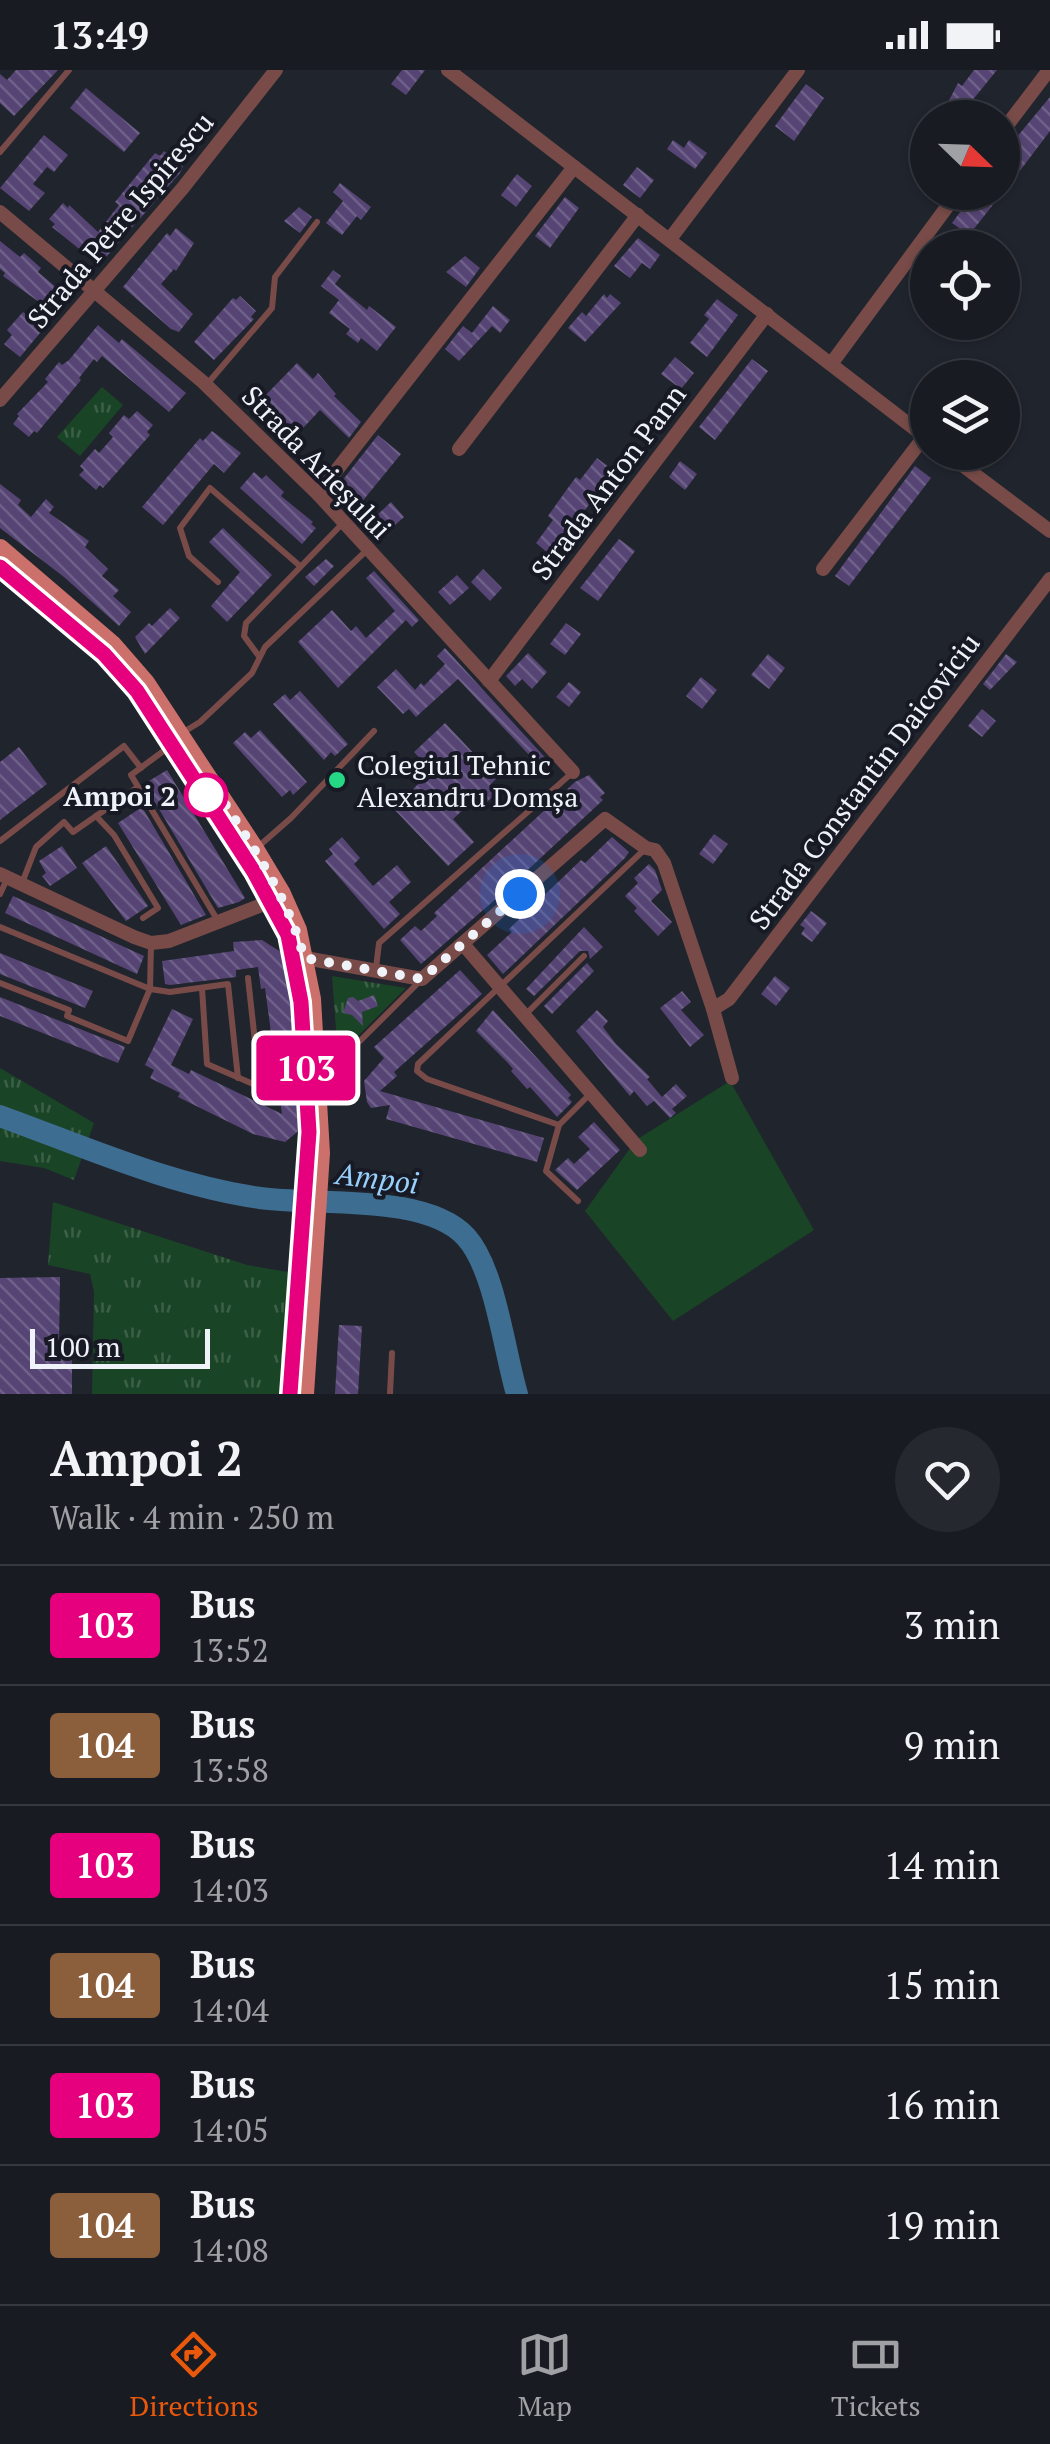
<!DOCTYPE html>
<meta charset="utf-8">
<style>
:root{--surface:#181b22;--page:#25282f;--text:#f1f3f6;--muted:#9fa1a5;--line:#363940;--accent:#ea580c}
body{margin:0;font-family:"PT Serif",serif;background:var(--page);color:var(--text);height:100vh;display:flex;flex-direction:column;font-size:38px;white-space:nowrap}
*{box-sizing:border-box;margin:0}
p{font-size:32px;color:var(--muted)}
.icon{flex:none;width:55px;height:55px;fill:none;stroke:currentColor;stroke-width:2;stroke-linecap:round;stroke-linejoin:round}
.map{position:relative;height:1324px;overflow:hidden}
.sheet{display:flex;flex-direction:column;background:var(--surface);flex:1}
.sheet>*{flex:none}
.badge{padding:0 20px;border-radius:8px;font-size:35px;line-height:65px}
.needle{width:65px;rotate:113deg}
.buttons{position:absolute;left:910px;top:30px;display:grid;gap:20px}
.buttons a{display:grid;place-items:center;width:110px;height:110px;border-radius:50%;background:var(--surface);box-shadow:0 2px 8px #0004,0 0 0 2px var(--line);font-size:50px}
.scale{position:absolute;left:30px;bottom:25px;width:180px;box-sizing:border-box;padding-left:10px;border:5px solid #f0f2f9;border-top:0;font-size:28px;line-height:35px;white-space:nowrap;color:#f0f2f9;-webkit-text-stroke:8px #171a24;paint-order:stroke}
.you{position:absolute;width:50px;height:50px;margin:-25px;border:8px solid #fff;border-radius:50%;background:#1a73e8;box-shadow:0 0 0 15px #1a73e833}
.map>.badge{position:absolute;translate:-50% -50%;box-shadow:0 0 0 5px #fff}
.round{display:grid;place-items:center;flex:none;width:105px;height:105px;border-radius:52px;background:var(--page)}
.headline{display:flex;align-items:center;justify-content:space-between;height:170px;padding:0 50px}
h1{font-size:48px;font-weight:700;line-height:75px}
ul{padding:0;list-style:none}
li{display:flex;align-items:center;gap:30px;height:120px;padding:0 50px;border-top:2px solid var(--line)}
li div{flex:1}
li b{display:block;font-size:38px}
li em{font-style:normal}
li .badge{min-width:110px;font-weight:700;text-align:center}
.status{display:flex;justify-content:space-between;align-items:center;height:70px;padding:0 50px;background:var(--surface);direction:ltr}
.status svg{height:28px;fill:currentColor}
.menu{display:flex;justify-content:space-around;align-items:center;height:140px;border-top:2px solid var(--line);background:var(--surface);font-size:28px;color:var(--muted)}
.menu a{display:grid;justify-items:center;gap:5px}
.menu .selected{color:var(--accent)}
.map>svg:first-child{display:block}
.grass{fill:url(#grass-tufts)}
.pitch{fill:#1a4426}
.lines{fill:none;stroke-linecap:round;stroke-linejoin:round}
.river{stroke:#3d6d90;stroke-width:22}
.building{fill:url(#building-back-hatch)}
.service{stroke:#784b48;stroke-width:6}
.minor{stroke:#784b48;stroke-width:14}
.primary{stroke:#cb706b;stroke-width:20}
.line-casing{stroke:#fff;stroke-width:22}
.line{stroke:#e6007e;stroke-width:15}
.walk{stroke:#f0f2f9;stroke-width:10;stroke-dasharray:0 18}
.poi-dot{fill:#24d886;stroke:#171a24;stroke-width:4}
.stop-dot{fill:#fff;stroke:#e6007e;stroke-width:5}
.labels{text-anchor:middle;dominant-baseline:central;stroke-width:8;stroke-linejoin:round;paint-order:stroke}
.street-label{font-size:28px;fill:#f0f2f9;stroke:#171a24}
.poi-label{font-size:28px;fill:#f0f2f9;stroke:#171a24;text-anchor:start}
.stop-label{font-size:28px;font-weight:bold;fill:#f0f2f9;stroke:#171a24;text-anchor:end}
.water-label{font-size:30px;font-style:italic;fill:#97d0fc;stroke:#171a24}
</style>
<div class="status"><b>13:49</b><svg viewBox="0 0 49 12"><path d="M0 12V9h3v3zM5 12V6h3v6zM10 12V3h3v9zM15 12V0h3v12zM26 1h20v11H26zM47 4h2v5h-2z"/></svg></div>
<div class="map">
<svg width="1050" height="1324" viewBox="0 0 1050 1324">
<defs>
<pattern id="grass-tufts" width="24" height="20" patternUnits="userSpaceOnUse" patternTransform="scale(2.5)"><rect width="24" height="20" fill="#1a4426"/><path d="M3 7l-1-3M5 7V3M7 7l1-3M15 17l-1-3M17 17v-4M19 17l1-3" fill="none" stroke="#3c5f46"/></pattern>
<pattern id="building-back-hatch" width="6" height="6" patternUnits="userSpaceOnUse" patternTransform="scale(2.5)"><rect width="6" height="6" fill="#564574"/><path d="M-1 5l2 2M0 0l6 6M5-1l2 2" fill="none" stroke="#6f6089"/></pattern>
</defs>
<rect width="100%" height="100%" fill="#20242d"/>
<!-- grass -->
<g class="grass">
<path d="M102 317 123 335 80 386 57 367Z"/>
<path d="M332 906 406 918 338 986Z"/>
<path d="M0 998 94 1053 74 1110 44 1098 0 1091Z"/>
<path d="M53 1132 247 1195 294 1203 280 1324H92L94 1222 90 1204 48 1195Z"/>
</g>
<!-- pitch -->
<path class="pitch" d="M730 1011 814 1160 673 1251 585 1141 636 1070Z"/>
<g class="lines">
<!-- river -->
<path class="river" d="M0 1046C85 1077 170 1115 260 1128 316 1136 426 1123 466 1167 495 1199 504 1280 517 1324"/>
</g>
<!-- building -->
<g class="building">
<path d="M16 0H58L14 46 0 33V4L7 10Z"/>
<path d="M402 0H425L406 25 391 14Z"/>
<path d="M974 0H997L958 48 945 38 958 13 962 16Z"/>
<path d="M806 14 824 28 794 71 775 56Z"/>
<path d="M86 18 140 63 124 82 70 38Z"/>
<path d="M1050 27V61L1019 102 969 165 952 153 975 122H1002V85Z"/>
<path d="M44 65 68 85 54 102 47 97 33 114 45 123 29 141 0 118Z"/>
<path d="M673 70 684 78 689 70 707 83 695 99 667 79Z"/>
<path d="M164 81 183 96 180 103 99 195 52 157 55 154 49 149 63 133 68 138 69 135 98 162 119 135 115 132 155 83 160 86Z"/>
<path d="M637 97 654 110 640 128 623 115Z"/>
<path d="M517 104 532 116 516 137 501 125Z"/>
<path d="M340 113 371 137 361 150 357 146 342 165 326 153 343 131 333 122Z"/>
<path d="M565 127 579 138 550 178 535 166Z"/>
<path d="M299 137 312 147 300 163 284 151Z"/>
<path d="M176 158 194 173 176 201 174 199 161 214 193 244 179 262 171 259 123 217 167 163 170 166Z"/>
<path d="M638 168 660 185 650 199 642 193 630 208 614 196Z"/>
<path d="M0 171 20 187 24 183 41 198 38 202 69 228 20 287 4 274 12 265 7 260 23 242 28 246 39 232 3 206 5 203 0 199Z"/>
<path d="M465 186 480 198 466 217 446 202Z"/>
<path d="M333 200 341 206 335 214 367 240 369 236 396 257 377 281 361 268 358 273 346 264 350 259 329 243 339 230 321 216Z"/>
<path d="M604 224 607 228 610 224 621 233 585 272 568 258 582 242 586 246Z"/>
<path d="M240 226 256 241 251 247 254 249 214 290 194 272 233 228 236 230Z"/>
<path d="M717 229 738 245 707 287 690 273 709 249 704 245Z"/>
<path d="M493 236 510 250 500 263 492 256 459 291 445 279 463 256 472 263Z"/>
<path d="M98 255 119 273 122 269 186 323 169 342 102 286 97 292 94 289 79 308 81 310 37 363 34 361 29 367 13 354 19 346 17 344 48 312 45 309 59 292 62 295 69 290Z"/>
<path d="M675 287 694 303 681 319 661 304Z"/>
<path d="M752 289 768 301 715 370 699 357Z"/>
<path d="M297 293 313 309 318 303 336 324 334 326 361 352 349 368 320 340 290 372 284 366 288 361 258 333Z"/>
<path d="M137 341 153 355 147 362 150 365 103 418 100 415 96 420 79 405 84 400 80 396 95 379 99 383 113 367 109 363 124 345 129 349Z"/>
<path d="M212 361 241 383 224 403 214 394 163 455 142 437 200 368 203 371Z"/>
<path d="M378 365 401 384 360 434 338 416Z"/>
<path d="M597 388 614 401 562 471 565 474 554 488 536 473 553 450 548 446 565 422 576 407 580 410Z"/>
<path d="M680 391 697 404 685 420 669 407Z"/>
<path d="M915 396 931 408 849 516 835 506Z"/>
<path d="M254 402 262 409 266 405 284 422 281 426 313 452 311 454 316 458 302 474 240 418Z"/>
<path d="M0 414 21 430 18 435 31 447 46 429 54 437 49 443 89 471 85 477 108 499 102 506 119 520 113 526 131 542 119 556 64 507 0 458Z"/>
<path d="M391 432 404 447 386 463 374 448Z"/>
<path d="M223 458 272 505 227 552 211 536 240 502 209 472Z"/>
<path d="M619 469 635 481 598 531 580 518Z"/>
<path d="M326 489 334 496 314 516 305 507Z"/>
<path d="M483 499 502 518 490 531 471 512Z"/>
<path d="M374 501 419 550 412 557 406 550 338 618 298 572 332 540 351 561 356 556 366 568 395 541 366 508Z"/>
<path d="M457 505 469 518 450 535 438 522Z"/>
<path d="M170 538 180 548 145 584 135 567 149 553 152 556Z"/>
<path d="M566 553 581 564 565 585 550 574Z"/>
<path d="M445 578 551 694 544 701 458 609 416 647 409 639 403 644 377 617 396 599 415 620 421 613 424 616 445 594 437 586Z"/>
<path d="M528 583 547 602 532 619 522 609 515 616 506 606Z"/>
<path d="M768 584 785 598 769 619 751 605Z"/>
<path d="M1006 584 1017 592 990 620 983 614Z"/>
<path d="M701 607 717 620 702 639 686 626Z"/>
<path d="M569 612 581 622 569 637 556 627Z"/>
<path d="M300 621 348 674 335 686 331 682 324 690 273 634 285 624 290 630Z"/>
<path d="M982 639 996 651 982 667 968 656Z"/>
<path d="M445 653 497 708 489 716 496 723 483 736 476 728 453 749 474 772 448 796 393 738 432 701 414 682Z"/>
<path d="M260 660 307 712 293 725 290 720 282 727 233 673 245 662 251 668Z"/>
<path d="M19 677 47 714 0 750V692Z"/>
<path d="M167 700 245 828 239 832 218 838 144 714Z"/>
<path d="M589 705 605 723 600 727 603 730 505 821 421 894 400 870 415 856 421 861 437 846 434 843 483 797 575 712Z"/>
<path d="M142 737 206 845 181 855 118 753Z"/>
<path d="M714 764 728 774 713 794 699 784Z"/>
<path d="M342 767 360 788 354 794 373 816 397 795 411 812 389 832 400 844 384 859 325 791 333 784 329 779Z"/>
<path d="M612 767 629 782 625 788 503 904 487 885 512 862 509 859 581 790 585 793Z"/>
<path d="M62 776 77 798 50 816 42 806 46 803 39 791Z"/>
<path d="M106 776 148 836 126 851 82 793Z"/>
<path d="M649 794 655 800 662 820 651 831 672 852 658 866 634 841 637 838 625 826 638 813 634 808Z"/>
<path d="M13 826 144 886 137 904 5 843Z"/>
<path d="M811 841 827 853 812 872 801 864 805 858 800 855Z"/>
<path d="M584 857 603 877 590 889 588 881H580L534 926 526 919Z"/>
<path d="M262 870 284 884 302 1017 304 1051H300L301 1059 285 1072 253 1064 178 1027 180 1023 150 1008 154 1000 145 995 172 939 193 949 171 995 189 1004 191 1000 282 1044 265 918 261 919 258 897 236 900V907L170 915 165 914 162 891 234 881 233 872Z"/>
<path d="M0 883 93 921 85 938 0 904Z"/>
<path d="M587 893 594 901 552 944 544 936Z"/>
<path d="M460 900 482 924 394 1002 397 1006 380 1021 544 1068 537 1092 386 1049 390 1035 371 1038 367 1032 364 1011 384 988 374 977Z"/>
<path d="M775 906 790 918 776 936 761 924Z"/>
<path d="M682 921 691 932 681 940 704 965 690 977 660 938Z"/>
<path d="M374 925 378 936 362 942 363 956 352 945 343 943 348 928 353 927 358 931Z"/>
<path d="M0 927 125 977 118 993 0 946Z"/>
<path d="M493 940 571 1025 568 1028 572 1032 557 1047 530 1017 527 1019 511 1001 513 999 508 993 476 961Z"/>
<path d="M597 940 608 951 603 957 616 974 650 1007 647 1009 662 1027 676 1014 687 1026 672 1039 676 1043 670 1048 654 1031 647 1036 634 1021 630 1026 576 961Z"/>
<path d="M594 1052 620 1080 577 1120 555 1100 568 1088 574 1094 590 1079 578 1067Z"/>
<path d="M60 1207 59 1278 72 1279V1324H0V1208Z"/>
<path d="M339 1255 362 1256 358 1324H335Z"/>
</g>
<g class="lines">
<!-- service -->
<g class="service">
<path d="M0 82 69 0"/>
<path d="M208 313 272 238 275 207 317 152"/>
<path d="M218 512 189 486 180 458 210 418 300 496"/>
<path d="M258 585 244 566 246 553 343 453"/>
<path d="M182 663 200 652 252 603 265 577 367 480"/>
<path d="M173 674 131 705 218 851"/>
<path d="M96 746 114 765 158 838 143 848"/>
<path d="M0 771 124 676 141 698"/>
<path d="M259 776 291 748 374 661"/>
<path d="M22 813 36 777 64 752 73 762 138 717"/>
<path d="M0 824 7 809"/>
<path d="M0 857 150 919 170 922 228 914 238 1008"/>
<path d="M376 898 379 873 572 703"/>
<path d="M0 913 69 940 67 946 128 971 150 919 151 874"/>
<path d="M202 918 207 994 260 1017 248 908"/>
<path d="M525 945 584 886"/>
<path d="M360 971 421 910"/>
<path d="M559 1055 427 1009 417 1001 418 994 645 779"/>
<path d="M578 1131 546 1101 559 1055 589 1025"/>
<path d="M390 1324 392 1283"/>
</g>
<!-- minor -->
<g class="minor">
<path d="M448 0 928 369"/>
<path d="M1002 62 1049 0"/>
<path d="M0 142 203 312 318 424 573 702"/>
<path d="M670 169 798 0"/>
<path d="M831 294 958 122"/>
<path d="M0 330 182 119 276 0"/>
<path d="M459 379 638 145"/>
<path d="M945 382 1050 461"/>
<path d="M318 424 574 97"/>
<path d="M823 499 924 367"/>
<path d="M489 611 767 244"/>
<path d="M0 804 134 867 151 873 169 871 272 831"/>
<path d="M463 874 640 1080"/>
<path d="M305 888 422 909 605 749 646 778 655 780 664 793 713 939 732 1008"/>
<path d="M713 939 729 929 1050 509"/>
</g>
<!-- primary -->
<path class="primary" d="M0 479 112 575 145 613 254 779 281 824 297 860 311 929 320 1083 304 1324"/>
</g>
<g class="lines">
<defs>
<path id="line" d="M0 497 104 584 137 621 254 802 288 865 301 932 309 1062 290 1324"/>
</defs>
<!-- line casing -->
<use href="#line" class="line-casing"/>
<!-- line -->
<use href="#line" class="line"/>
<!-- walk -->
<path class="walk" d="M206 725 213 715C248 771 288 824 304 888L422 909 520 824"/>
</g>
<!-- markers -->
<circle class="poi-dot" cx="337" cy="710" r="10"/>
<circle class="stop-dot" cx="206" cy="725" r="20"/>
<g class="labels">
<!-- street labels -->
<g class="street-label">
<text transform="translate(120 150) rotate(-50)">Strada Petre Ispirescu</text>
<text transform="translate(317 392) rotate(46)">Strada Arieșului</text>
<text transform="translate(608 412) rotate(-53)">Strada Anton Pann</text>
<text transform="translate(864 711) rotate(-53)">Strada Constantin Daicoviciu</text>
</g>
<!-- poi labels -->
<g class="poi-label">
<text x="357" y="694">Colegiul Tehnic<tspan x="357" dy="32">Alexandru Domșa</tspan></text>
</g>
<!-- stop labels -->
<g class="stop-label">
<text x="176" y="725">Ampoi 2</text>
</g>
<!-- water labels -->
<g class="water-label">
<text transform="translate(377 1108) rotate(7)">Ampoi</text>
</g>
</g>
</svg>
<div class="buttons">
<a><svg class="needle" viewBox="-14 -14 28 28"><path d="M0-13l5 13h-10z" fill="#e53935"/><path d="M0 13l5-13h-10z" fill="#9fa1a5"/></svg></a>
<a><svg class="icon" aria-label="locate" viewBox="0 0 24 24"><circle cx="12" cy="12" r="6"/><path d="M12 2v4M12 18v4M2 12h4M18 12h4"/></svg></a>
<a><svg class="icon" aria-label="layers" viewBox="0 0 24 24"><path d="M12 4l9 5-9 5-9-5zM3 14l9 5 9-5"/></svg></a>
</div>
<div class="scale">100 m</div>
<div class="you" style="left:520px;top:824px"></div>
<b class="badge" style="left:306px;top:998px;background:#e6007e;color:#fff">103</b>
</div>
<section class="sheet">
<div class="headline"><div><h1>Ampoi 2</h1><p>Walk · 4 min · 250 m</p></div><a class="round"><svg class="icon" aria-label="heart" viewBox="0 0 24 24"><path d="M12 20l-8-8c-3-5 5-10 8-4 3-6 11-1 8 4z"/></svg></a></div>
<ul>
<li><span class="badge" style="background:#e6007e;color:#fff">103</span><div><b>Bus</b><p>13:52</p></div><em>3 min</em></li>
<li><span class="badge" style="background:#8b5e3c;color:#fff">104</span><div><b>Bus</b><p>13:58</p></div><em>9 min</em></li>
<li><span class="badge" style="background:#e6007e;color:#fff">103</span><div><b>Bus</b><p>14:03</p></div><em>14 min</em></li>
<li><span class="badge" style="background:#8b5e3c;color:#fff">104</span><div><b>Bus</b><p>14:04</p></div><em>15 min</em></li>
<li><span class="badge" style="background:#e6007e;color:#fff">103</span><div><b>Bus</b><p>14:05</p></div><em>16 min</em></li>
<li><span class="badge" style="background:#8b5e3c;color:#fff">104</span><div><b>Bus</b><p>14:08</p></div><em>19 min</em></li>
</ul>
</section>
<nav class="menu">
<a class="selected"><svg class="icon" aria-label="directions" viewBox="0 0 24 24"><path d="M12 3l9 9-9 9-9-9zM9 14v-3h6M13 9l2 2-2 2"/></svg>Directions</a>
<a><svg class="icon" aria-label="map" viewBox="0 0 24 24"><path d="M3 6l6-2 6 2 6-2v14l-6 2-6-2-6 2zM9 4v14M15 6v14"/></svg>Map</a>
<a><svg class="icon" aria-label="tickets" viewBox="0 0 24 24"><path d="M3 7h18v10H3zM15 7v10"/></svg>Tickets</a>
</nav>
